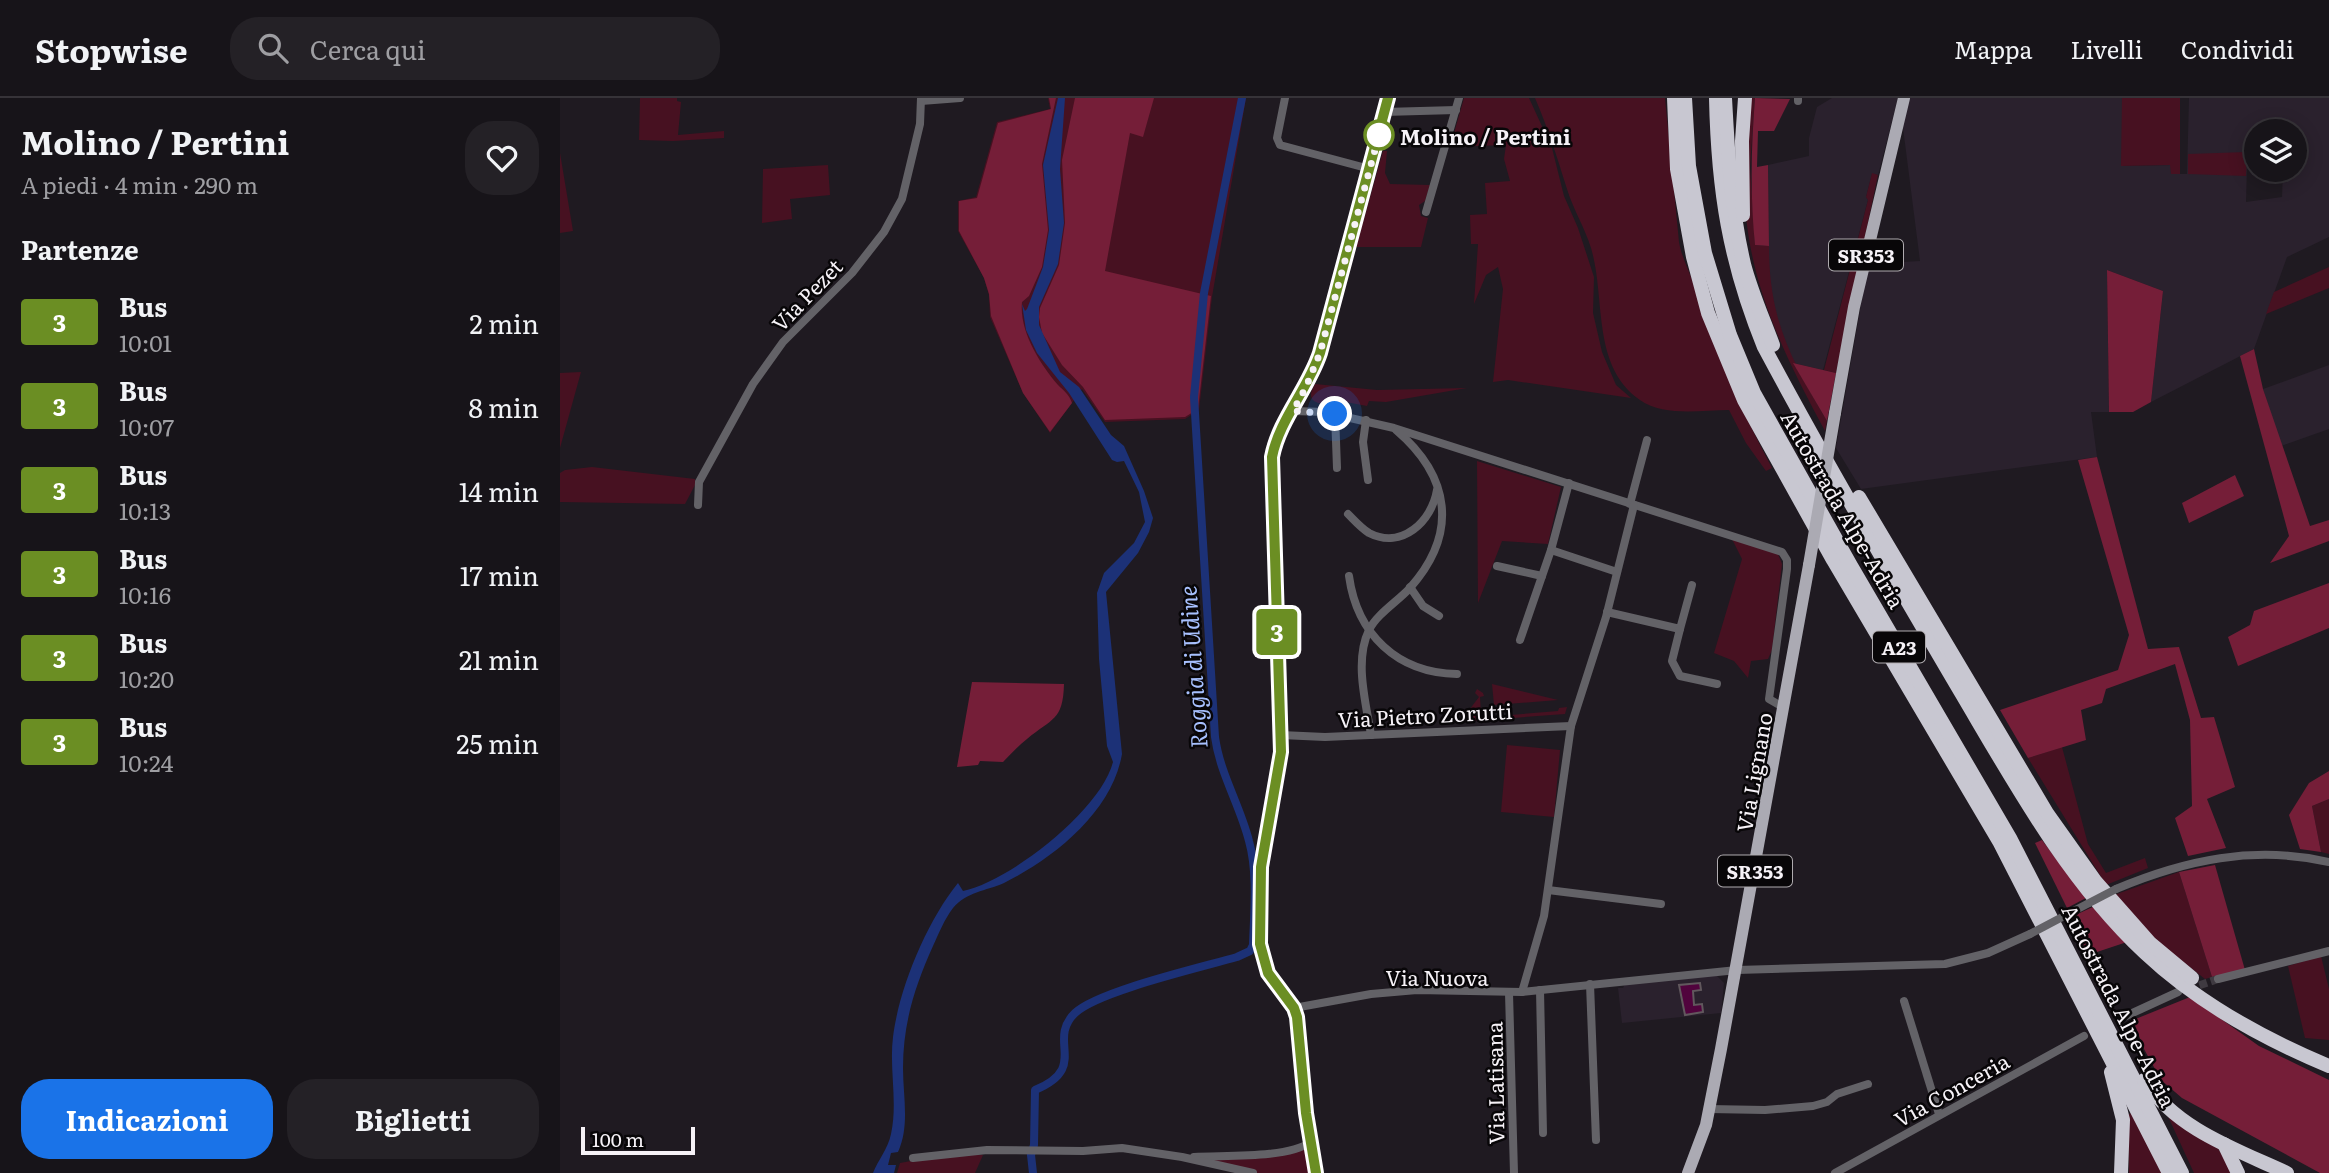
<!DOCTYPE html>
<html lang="it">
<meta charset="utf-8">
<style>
:root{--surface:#171419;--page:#242126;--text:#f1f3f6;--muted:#9e9ea2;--line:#363338;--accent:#1a73e8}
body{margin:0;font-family:Literata,serif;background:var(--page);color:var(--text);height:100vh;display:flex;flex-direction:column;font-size:26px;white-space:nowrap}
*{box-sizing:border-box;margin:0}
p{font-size:23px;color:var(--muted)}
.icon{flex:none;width:38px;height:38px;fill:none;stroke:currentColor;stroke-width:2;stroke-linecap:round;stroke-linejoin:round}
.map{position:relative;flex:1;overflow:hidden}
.side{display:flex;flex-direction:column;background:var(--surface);width:560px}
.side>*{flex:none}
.badge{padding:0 14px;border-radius:5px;font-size:24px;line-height:46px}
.tools{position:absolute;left:1684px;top:21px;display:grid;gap:14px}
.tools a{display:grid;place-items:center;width:63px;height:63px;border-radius:50%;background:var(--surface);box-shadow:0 4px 18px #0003,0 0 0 2px var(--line);font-size:35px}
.scale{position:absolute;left:21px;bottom:18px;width:114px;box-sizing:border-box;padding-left:7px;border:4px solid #f6f2f7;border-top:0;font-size:19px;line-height:24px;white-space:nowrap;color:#f6f2f7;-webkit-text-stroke:5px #080608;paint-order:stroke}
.you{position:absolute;width:35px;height:35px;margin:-18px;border:5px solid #fff;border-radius:50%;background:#1a73e8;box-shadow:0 0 0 10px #1a73e833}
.map>.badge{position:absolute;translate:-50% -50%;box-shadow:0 0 0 4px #fff}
h2{padding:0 21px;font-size:26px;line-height:63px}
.round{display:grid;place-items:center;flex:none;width:74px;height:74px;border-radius:28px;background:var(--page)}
.summary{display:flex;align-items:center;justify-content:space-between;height:119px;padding:0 21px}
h1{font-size:33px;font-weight:700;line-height:52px}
.action{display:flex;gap:14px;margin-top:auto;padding:14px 21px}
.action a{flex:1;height:80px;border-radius:28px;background:var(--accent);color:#fff;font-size:28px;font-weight:700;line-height:80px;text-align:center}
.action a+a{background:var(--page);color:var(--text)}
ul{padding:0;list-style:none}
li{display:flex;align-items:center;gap:21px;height:84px;padding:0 21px}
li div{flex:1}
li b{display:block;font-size:26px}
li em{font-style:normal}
li .badge{min-width:77px;font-weight:700;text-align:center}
header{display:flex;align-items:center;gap:42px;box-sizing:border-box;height:98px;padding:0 35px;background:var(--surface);border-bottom:2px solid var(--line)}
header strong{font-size:33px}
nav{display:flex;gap:38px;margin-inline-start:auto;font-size:24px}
.search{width:490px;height:63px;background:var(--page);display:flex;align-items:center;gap:18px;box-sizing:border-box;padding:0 24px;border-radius:28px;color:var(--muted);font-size:26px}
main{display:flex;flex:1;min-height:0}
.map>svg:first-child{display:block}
.built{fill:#2a212d;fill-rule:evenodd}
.green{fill:#471121}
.forest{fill:#751e38}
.water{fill:#1c3177}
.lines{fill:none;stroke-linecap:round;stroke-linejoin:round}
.canal{stroke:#1c3177;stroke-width:8}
.building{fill:#51033d;stroke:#61585d;stroke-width:2}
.minor-tunnel{stroke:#3f3a41;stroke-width:8;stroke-dasharray:8 4;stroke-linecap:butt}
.minor{stroke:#636267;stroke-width:8}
.primary{stroke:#abaab3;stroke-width:12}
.motorway{stroke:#c8c7d1;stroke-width:14}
.minor-bridge{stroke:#636267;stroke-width:8}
.primary-bridge{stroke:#abaab3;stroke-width:12}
.line-casing{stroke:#fff;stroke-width:16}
.line{stroke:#6b8e23;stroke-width:10}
.walk{stroke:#f6f2f7;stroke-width:7;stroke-dasharray:0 12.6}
.stop-dot{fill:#fff;stroke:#6b8e23;stroke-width:3.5}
.labels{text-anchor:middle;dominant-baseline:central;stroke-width:5;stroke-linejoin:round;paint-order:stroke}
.shield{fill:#080608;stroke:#afabaf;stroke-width:2}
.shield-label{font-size:19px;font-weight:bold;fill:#f6f2f7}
.stop-label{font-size:21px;font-weight:bold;fill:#f6f2f7;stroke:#080608;text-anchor:start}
.street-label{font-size:21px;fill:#f6f2f7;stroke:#080608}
.water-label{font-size:23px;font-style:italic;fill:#a7c0fe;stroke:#080608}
</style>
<header>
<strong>Stopwise</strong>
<div class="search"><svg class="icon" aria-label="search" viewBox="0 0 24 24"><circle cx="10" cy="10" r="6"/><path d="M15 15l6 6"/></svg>Cerca qui</div>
<nav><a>Mappa</a><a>Livelli</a><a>Condividi</a></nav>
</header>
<main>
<section class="side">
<div class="summary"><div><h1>Molino / Pertini</h1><p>A piedi · 4 min · 290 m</p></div><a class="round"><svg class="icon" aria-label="heart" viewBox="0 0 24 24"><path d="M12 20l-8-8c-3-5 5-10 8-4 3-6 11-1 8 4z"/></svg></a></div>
<h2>Partenze</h2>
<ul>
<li><span class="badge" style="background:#6b8e23;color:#fff">3</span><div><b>Bus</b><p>10:01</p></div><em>2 min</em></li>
<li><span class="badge" style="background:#6b8e23;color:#fff">3</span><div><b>Bus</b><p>10:07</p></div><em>8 min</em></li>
<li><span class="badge" style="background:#6b8e23;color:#fff">3</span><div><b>Bus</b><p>10:13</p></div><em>14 min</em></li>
<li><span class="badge" style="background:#6b8e23;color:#fff">3</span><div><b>Bus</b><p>10:16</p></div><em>17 min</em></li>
<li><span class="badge" style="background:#6b8e23;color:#fff">3</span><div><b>Bus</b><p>10:20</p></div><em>21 min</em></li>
<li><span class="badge" style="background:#6b8e23;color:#fff">3</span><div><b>Bus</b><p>10:24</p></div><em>25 min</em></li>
</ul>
<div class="action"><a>Indicazioni</a><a>Biglietti</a></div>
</section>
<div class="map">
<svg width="1769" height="1075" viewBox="0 0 1769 1075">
<rect width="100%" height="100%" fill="#1f1a21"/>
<!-- built -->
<g class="built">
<path d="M1272 0H1338L1318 77 1312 76 1306 99 1308 102 1263 272 1233 265 1218 227 1209 181 1208 67 1249 58V40L1257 9Z"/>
<path d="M1349 0H1562V68L1611 67V76H1627L1629 0H1769V139L1727 159 1694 251 1591 304 1603 193 1547 172 1549 314H1531L1537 359 1301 391 1276 350 1308 166 1360 163 1342 22ZM1688 33H1734V72H1723L1722 99 1686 104Z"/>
<path d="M1769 267V331L1721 348 1703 291Z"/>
<path d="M1156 877 1164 885 1161 915 1062 925 1058 890H1063L1065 886Z"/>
</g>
<!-- green -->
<g class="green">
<path d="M80 0H117V3L121 4 118 37 164 33V40L113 43 79 42Z"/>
<path d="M488 0H686L652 199 639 312 625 321 545 324 522 291 490 335 463 295 430 219 429 197 424 180 398 133V103L416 99 437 24 490 11Z"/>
<path d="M904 0H969L992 50 1004 98 1018 130 1034 179 1033 215 1042 254 1056 287 1071 300 948 282 933 284 943 191 938 169 926 177 914 206 918 146H911L910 117 927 116 925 85 950 83 944 61 946 47 890 49Z"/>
<path d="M975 0H1105L1119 144C1122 161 1130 174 1135 190 1154 253 1181 311 1212 370L1206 373 1186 345 1169 312C1141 312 1104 319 1080 302 1031 268 1046 200 1031 150 1025 130 1013 111 1007 91 997 59 988 30 975 0Z"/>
<path d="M1189 0H1195L1190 69 1195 147 1209 148C1209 222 1231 261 1267 323L1265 333C1228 264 1194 198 1186 118 1183 80 1188 39 1189 0Z"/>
<path d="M1562 0H1620V76H1611L1610 67 1561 68Z"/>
<path d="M823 53H827L825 75 830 86 870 87 865 103 859 107 861 118 868 120 861 149H796Z"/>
<path d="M1687 54 1686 78 1628 76V56Z"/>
<path d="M0 55 13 133 0 135Z"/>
<path d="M268 67 270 97 230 101 232 121 202 125 203 71Z"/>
<path d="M1312 75 1318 77 1276 275 1264 272 1308 102 1306 99Z"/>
<path d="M1769 169V190L1706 216 1714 194Z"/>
<path d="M21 274 0 350V275Z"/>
<path d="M755 286 817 292 907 290 826 304 809 303 807 308 770 301 768 307C753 305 746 301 755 286Z"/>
<path d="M917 363 1001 389 988 446 942 443 918 505Z"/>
<path d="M32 369 135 381V387L125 406 0 404V375L5 372Z"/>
<path d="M1172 441 1218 456 1222 466 1212 552 1208 561 1191 563 1188 580 1174 563 1154 555 1182 461Z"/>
<path d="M932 586 998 602 934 607Z"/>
<path d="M917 591 923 595 924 598 920 599 921 616H926V619L998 613 999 610 1007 609 1005 616 900 624 919 599 915 595Z"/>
<path d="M947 647 1000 652 994 719 941 714Z"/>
<path d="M1502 649 1528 746 1546 775 1585 760 1588 770 1546 787 1468 660Z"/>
<path d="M1769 687V756L1761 754 1752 708 1769 701Z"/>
<path d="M1619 774 1652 879 1645 881 1594 841 1554 797Z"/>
<path d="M1761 858 1769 891V942L1745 940 1728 868Z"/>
<path d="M1606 1014 1653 1043 1675 1075H1634Z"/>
<path d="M1571 1015 1604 1075H1569L1568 1017Z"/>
<path d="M751 1044 756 1075H693L622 1059 717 1054Z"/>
<path d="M389 1056 423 1057 415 1075H337L340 1065Z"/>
</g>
<!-- forest -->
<g class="forest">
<path d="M489 0H496L482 66 488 132 482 169 469 198 462 204C459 233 480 266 498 287 504 293 509 296 512 305L490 334 463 295 431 218 429 196 424 180 399 133V103L417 100 438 25 491 11Z"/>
<path d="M515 0H594L583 39 570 35 545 173 651 198 638 311 625 319 545 322 523 289 502 267 482 235 479 219 480 210 499 167 505 125 502 62Z"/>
<path d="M1195 0 1230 1 1214 33H1198L1197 69 1208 67 1209 148 1195 147C1190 97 1191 50 1195 0Z"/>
<path d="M1547 172 1603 193 1591 304 1573 314H1549Z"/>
<path d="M1694 251 1703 291 1750 428 1769 422V443L1710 465 1729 438 1680 258Z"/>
<path d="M1233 265 1276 275 1267 323Z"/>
<path d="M1537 359 1588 551 1619 549 1641 620 1654 619 1675 689 1647 701 1666 750 1628 758 1615 720 1632 708 1630 622 1615 566 1546 591 1542 605 1521 612 1526 642 1468 660 1440 612 1558 572 1569 537 1518 362Z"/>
<path d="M1675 377 1684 398 1629 425 1622 405Z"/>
<path d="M1769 485V530L1678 568 1668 539 1690 527 1694 513Z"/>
<path d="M412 584 504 586C503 623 492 620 467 641 458 648 451 656 443 664L420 663 418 667 397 669Z"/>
<path d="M1769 673V701L1752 708 1761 754 1740 751 1729 717 1749 685Z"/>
<path d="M1482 742 1526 800 1507 810 1475 745Z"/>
<path d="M1655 767 1685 872 1652 879 1619 774Z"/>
<path d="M1535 808 1567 844 1528 857 1511 819Z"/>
<path d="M1630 899 1699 948 1769 982V1075H1760L1622 1000 1601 982 1584 951 1573 922Z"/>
</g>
<!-- water -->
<path class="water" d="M498 0H505L500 71 504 125 498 166 479 209V227L500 274 519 289 551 337 564 348 584 393 593 420 589 434 578 455 546 494 562 656C552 714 494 760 444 785 426 793 406 794 393 810 384 822 379 835 373 848 355 888 343 925 343 970 343 998 350 1028 338 1054L331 1055 328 1067H336L334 1075H313C318 1062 328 1051 331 1036 338 1004 329 971 333 939 339 890 367 823 398 785L403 793C450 783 541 712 553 664L547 648 539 561 537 495 544 475 574 445 585 424 579 394 564 363 557 364 552 362 509 295 477 255 466 232 462 206 465 213 467 211 483 169 489 132 483 67Z"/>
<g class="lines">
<!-- canal -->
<path class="canal" d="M473 1075 471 1057 474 1047 475 992C530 969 486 943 515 915 538 893 643 869 677 859L690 853 693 847C694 815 698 775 689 743 680 707 660 676 655 639L634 299 644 195 682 0"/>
</g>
<!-- building -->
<path class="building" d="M1140 885 1141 892 1133 893 1134 907 1142 906 1143 914 1125 917 1119 887Z"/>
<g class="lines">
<!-- minor-tunnel -->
<path class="minor-tunnel" d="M1628 891 1658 881"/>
<!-- minor -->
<g class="minor">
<path d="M725 0 717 40 720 47 810 71"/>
<path d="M361 3 400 0"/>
<path d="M1238 3V0"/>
<path d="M824 14 896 12"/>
<path d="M866 114 899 0"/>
<path d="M733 313 764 314 834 330 1222 454 1227 462V471L1209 601 1223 609"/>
<path d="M775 316 777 370"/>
<path d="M806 322 803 344 808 382"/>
<path d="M1009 385 991 452 1057 474"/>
<path d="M1070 406 1087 342"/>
<path d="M138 407 139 384 193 286 223 244 292 175 324 134 342 101 360 26 361 0"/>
<path d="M788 416C795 423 801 430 809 435 842 452 872 423 877 392"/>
<path d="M937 468 982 478"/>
<path d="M789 478C797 536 837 575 897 576"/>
<path d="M850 489 863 508 879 518"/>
<path d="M1047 514 1120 531 1132 487"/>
<path d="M1120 531 1112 563 1120 578 1157 586"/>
<path d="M960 542 991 452"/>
<path d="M721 637 765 639 1011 628"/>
<path d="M811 637C806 605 794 563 809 532 817 516 838 503 850 490 899 435 890 378 836 332"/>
<path d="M1556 791C1625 762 1694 747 1769 764"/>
<path d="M988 792 1101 806"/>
<path d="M1508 816 1529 805"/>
<path d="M1658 881 1769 853"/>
<path d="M1030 886 1036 1042"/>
<path d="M980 892 983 1035"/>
<path d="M962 894 984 818 1011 628 1046 519 1074 407"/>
<path d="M949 895 954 1075"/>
<path d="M1344 903 1379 1016"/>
<path d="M734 910 811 896 857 892 962 894 1177 872 1385 866 1428 855 1470 836"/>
<path d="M1566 918 1618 894"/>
<path d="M1149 1011 1205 1012 1253 1008 1267 1004 1277 996 1308 986"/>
<path d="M634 1059C664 1057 726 1061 751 1044"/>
<path d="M353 1060 427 1052 523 1053 562 1050 622 1059 693 1075"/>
<path d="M756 1075 746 1015 737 919 708 875 700 847 701 769 721 654 712 359C719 322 748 292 760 255L828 0"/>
<path d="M1275 1075 1524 938"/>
</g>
<!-- primary -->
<g class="primary">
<path d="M1275 315 1294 209 1344 0"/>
<path d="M1128 1075 1146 1027 1161 951 1249 467"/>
</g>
<!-- motorway -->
<g class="motorway">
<path d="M1114 0 1117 71 1133 159 1148 215 1184 302 1273 462 1440 745 1609 1075"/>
<path d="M1125 0 1129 68 1145 155 1170 237 1194 295 1290 466 1450 740 1622 1075"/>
<path d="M1156 0C1158 92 1169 163 1204 249 1266 365 1333 479 1400 593 1454 684 1507 782 1585 855 1637 904 1704 941 1769 968"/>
<path d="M1165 0C1168 56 1171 111 1184 166 1191 193 1203 220 1213 247"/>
<path d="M1183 117 1182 43 1185 0"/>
<path d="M1299 399 1487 715 1536 784 1590 845 1632 880"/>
<path d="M1551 974 1563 1022 1561 1075"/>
<path d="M1584 982C1616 1031 1675 1051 1727 1075"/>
<path d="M1664 1046 1678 1075"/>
</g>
<!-- minor-bridge -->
<g class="minor-bridge">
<path d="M1529 805 1556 791"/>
<path d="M1470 836 1508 816"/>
</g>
<!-- primary-bridge -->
<path class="primary-bridge" d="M1249 467 1275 315"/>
</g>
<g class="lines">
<defs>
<path id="line" d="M756 1075 746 1015 737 919 734 910 708 875 700 846 701 769 721 654 712 359C719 322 748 291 760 255L828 0"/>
</defs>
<!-- line casing -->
<use href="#line" class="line-casing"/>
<!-- line -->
<use href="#line" class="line"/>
<!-- walk -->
<path class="walk" d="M775 316 733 313 746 289 760 255 819 37"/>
</g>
<!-- markers -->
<circle class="stop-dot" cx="819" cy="37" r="14"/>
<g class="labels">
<!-- shield labels -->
<g class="shield">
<rect x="1269" y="141.5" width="74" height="31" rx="5"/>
<rect x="1313" y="533.5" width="52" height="31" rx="5"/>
<rect x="1158" y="757.5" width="74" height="31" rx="5"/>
</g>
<g class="shield-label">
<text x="1306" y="157">SR353</text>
<text x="1339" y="549">A23</text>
<text x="1195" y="773">SR353</text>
</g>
<!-- stop labels -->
<g class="stop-label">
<text x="840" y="37">Molino / Pertini</text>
</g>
<!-- street labels -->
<g class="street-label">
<text transform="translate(246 196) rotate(-46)">Via Pezet</text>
<text transform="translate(1284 411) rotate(60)">Autostrada Alpe-Adria</text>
<text transform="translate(865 616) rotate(-3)">Via Pietro Zorutti</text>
<text transform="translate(1193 674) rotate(-80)">Via Lignano</text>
<text x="877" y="878">Via Nuova</text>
<text transform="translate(1560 907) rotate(63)">Autostrada Alpe-Adria</text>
<text transform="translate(934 985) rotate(-91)">Via Latisana</text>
<text transform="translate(1391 991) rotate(-29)">Via Conceria</text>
</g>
<!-- water labels -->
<g class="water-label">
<text transform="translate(632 569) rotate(-94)">Roggia di Udine</text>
</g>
</g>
</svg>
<div class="tools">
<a><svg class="icon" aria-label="layers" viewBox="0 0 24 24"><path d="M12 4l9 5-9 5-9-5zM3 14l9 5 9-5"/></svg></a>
</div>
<div class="scale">100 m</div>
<div class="you" style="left:775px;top:316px"></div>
<b class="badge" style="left:717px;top:534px;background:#6b8e23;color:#fff">3</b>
</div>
</main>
